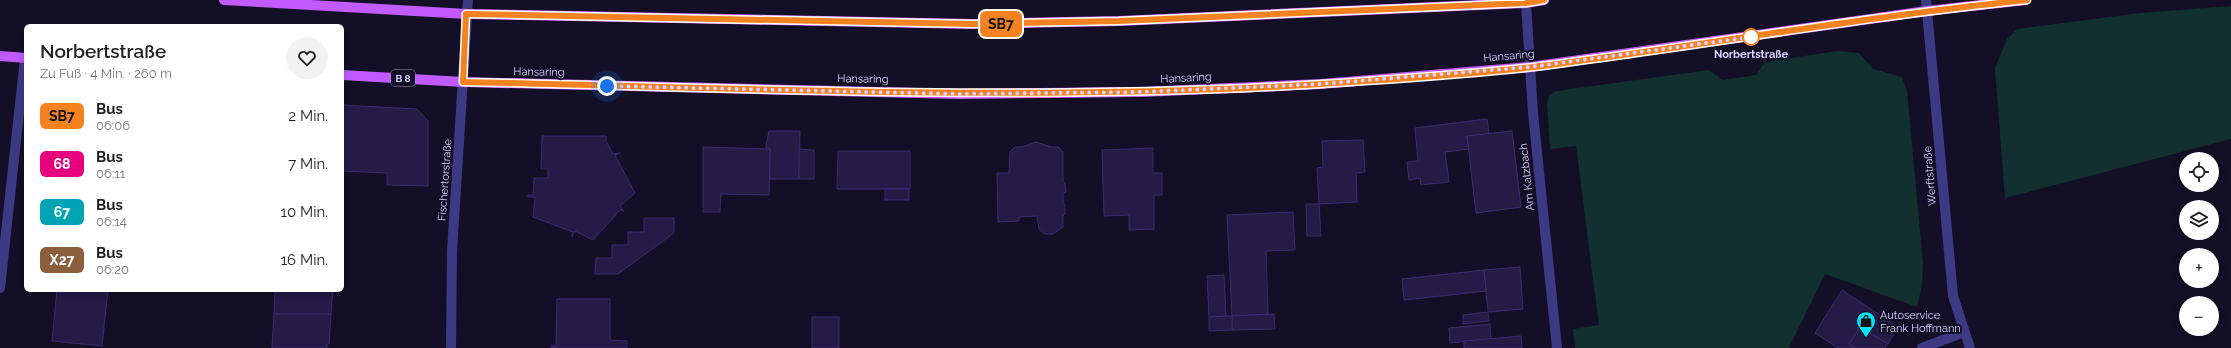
<!DOCTYPE html>
<html lang="de">
<meta charset="utf-8">
<style>
:root{--surface:#fff;--page:#f2f2f2;--text:#222;--muted:#767676}
body{margin:0;font-family:Raleway,sans-serif;background:var(--page);color:var(--text);height:100vh;display:flex;flex-direction:column;font-size:15px;white-space:nowrap}
*{box-sizing:border-box;margin:0}
p{font-size:13px;color:var(--muted)}
.icon{flex:none;width:22px;height:22px;fill:none;stroke:currentColor;stroke-width:2;stroke-linecap:round;stroke-linejoin:round}
.map{position:relative;flex:1;overflow:hidden}
.sheet{position:absolute;left:24px;top:24px;width:320px;height:268px;display:flex;flex-direction:column;background:var(--surface);border-radius:6px;box-shadow:0 2px 10px #0003}
.sheet>*{flex:none}
.badge{padding:0 8px;border-radius:6px;font-size:14px;line-height:26px}
.controls{position:absolute;left:2179px;top:152px;display:grid;gap:8px}
.controls a{display:grid;place-items:center;width:40px;height:40px;border-radius:50%;background:var(--surface);box-shadow:0 2px 10px #0003;font-size:20px}
.you{position:absolute;width:20px;height:20px;margin:-10px;border:3px solid #fff;border-radius:50%;background:#1a73e8;box-shadow:0 0 0 6px #1a73e833}
.map>.badge{position:absolute;translate:-50% -50%;box-shadow:0 0 0 2px #fff}
.round{display:grid;place-items:center;flex:none;width:42px;height:42px;border-radius:21px;background:var(--page)}
.overview{display:flex;align-items:center;justify-content:space-between;height:68px;padding:0 16px}
h1{font-size:19px;font-weight:600;line-height:30px}
ul{padding:0;list-style:none}
li{display:flex;align-items:center;gap:12px;height:48px;padding:0 16px}
li div{flex:1}
li b{display:block;font-size:15px}
li em{font-style:normal}
li .badge{min-width:44px;font-weight:700;text-align:center}
.map>svg:first-child{display:block}
.green{fill:#12302f}
.building{fill:#241b47;stroke:#3b2d73}
.lines{fill:none;stroke-linecap:round;stroke-linejoin:round}
.street{stroke:#3d3a85;stroke-width:10}
.primary{stroke:#c25bff;stroke-width:10}
.line-casing{stroke:#fff;stroke-width:9}
.line{stroke:#f58220;stroke-width:6}
.walk{stroke:#d9d4ff;stroke-width:4;stroke-dasharray:0 7.2}
.stop-dot{fill:#fff;stroke:#f58220;stroke-width:2}
.labels{text-anchor:middle;dominant-baseline:central;stroke-width:4;stroke-linejoin:round;paint-order:stroke}
.shield{fill:#130f26;stroke:#9e99be;stroke-width:1}
.shield-label{font-size:10px;font-weight:bold;fill:#d9d4ff}
.stop-label{font-size:11px;font-weight:bold;fill:#d9d4ff;stroke:#130f26}
.street-label{font-size:11px;fill:#d9d4ff;stroke:#130f26}
.poi-label{font-size:11px;fill:#d9d4ff;stroke:#130f26;text-anchor:start}
</style>
<div class="map">
<svg width="2231" height="348" viewBox="0 0 2231 348">
<rect width="100%" height="100%" fill="#130f26"/>
<!-- green -->
<g class="green">
<path d="M2231 6V139L2005 198 1995 68 2007 39 2017 29 2140 13Z"/>
<path d="M1837 51 1859 53 1873 69 1902 77 1907 91 1923 263 1922 285 1917 307 1825 274 1789 348H1575L1573 329 1599 325 1576 146 1550 149 1547 104 1549 96 1556 91 1709 70 1722 80 1756 75 1765 62Z"/>
</g>
<!-- building -->
<g class="building">
<path d="M342 105 417 109 428 121V186L387 185V173L342 171Z"/>
<path d="M1487 119 1489 134 1467 136 1469 149 1445 152 1449 182 1421 185 1420 178 1409 180 1407 162 1418 161 1415 128Z"/>
<path d="M769 131H800L799 179H770V149L766 147Z"/>
<path d="M1512 131 1521 207 1476 213 1467 136Z"/>
<path d="M542 136H606V141L613 154 620 153 615 155 635 193 620 206 624 212 621 209 593 240 575 231 572 237 573 232 533 217 535 197H528V195H533L534 178H548V169H541Z"/>
<path d="M1363 140 1365 172 1356 173 1357 202 1319 204 1317 168 1323 167 1322 141Z"/>
<path d="M1036 142 1051 147H1058L1063 152V181L1065 183 1066 192 1063 194V202L1065 205V214L1063 216V227L1053 234H1045L1039 229 1037 216 1019 217V221L998 222 997 173H1009L1010 152 1015 147H1022Z"/>
<path d="M703 147 770 149 769 195 721 194 720 212H703Z"/>
<path d="M1153 148V173H1162V195H1154V229L1129 230V215L1104 216 1102 150Z"/>
<path d="M799 149 814 150V179H799Z"/>
<path d="M838 151H910V189H837Z"/>
<rect x="885" y="189" width="24" height="11"/>
<path d="M1306 204H1319L1321 236H1307Z"/>
<path d="M1293 212 1295 250 1266 251 1268 314 1232 316 1227 215Z"/>
<path d="M644 218H674V233L618 274H595L596 258H612V245H628V232H644Z"/>
<path d="M1520 267 1523 309 1488 312 1484 270Z"/>
<path d="M1484 270 1486 291 1404 300 1402 279Z"/>
<path d="M1224 275 1226 316 1209 317 1207 276Z"/>
<path d="M57 290H108L102 346 52 341Z"/>
<path d="M275 290H333L331 314H274Z"/>
<path d="M1842 290 1898 327 1888 344 1860 327 1849 344 1856 348H1838L1815 333Z"/>
<path d="M557 299H610V340L627 341V348H551V346H556Z"/>
<path d="M1488 312 1489 321 1463 324V315Z"/>
<path d="M274 314H331L329 344H327V348H272Z"/>
<path d="M1274 314 1275 329 1232 330V316Z"/>
<path d="M1226 316H1232V330L1209 331V317Z"/>
<rect x="812" y="317" width="27" height="31"/>
<path d="M1490 324 1491 339 1450 343 1449 328Z"/>
<path d="M1860 327 1888 344 1885 348H1856L1849 344Z"/>
<path d="M1521 336 1522 348H1464V341Z"/>
</g>
<g class="lines">
<!-- street -->
<g class="street">
<path d="M1926 0 1953 296 1970 348"/>
<path d="M1526 3 1533 113 1557 348"/>
<path d="M0 288 25 58"/>
<path d="M451 348 452 251 468 0"/>
<path d="M1922 348 1964 332"/>
</g>
<!-- primary -->
<g class="primary">
<path d="M224 0 467 14 973 24 1119 21 1526 3 1544 0"/>
<path d="M0 56 26 58"/>
<path d="M342 75 463 82 959 94 1141 92 1321 84 1530 67 1927 11 2026 0"/>
</g>
</g>
<g class="lines">
<defs>
<path id="line" d="M1544 0 1526 3 1119 21 973 24 466 14 463 82C750 88 1036 102 1322 84 1393 79 1464 75 1534 67 1699 46 1862 17 2027 0"/>
</defs>
<!-- line casing -->
<use href="#line" class="line-casing"/>
<!-- line -->
<use href="#line" class="line"/>
<!-- walk -->
<path class="walk" d="M607 86 959 94 1141 92 1321 84 1530 67 1751 37"/>
</g>
<!-- icons -->
<defs>
<symbol id="shop-pin" viewBox="-11 -11 22 30"><path d="M0 17L-7.5 6A9.5 9.5 0 1 1 7.5 6Z" fill="#00e5ff" stroke="#130f26"/><path d="M-5-2.5h2.3a2.7 3.5 0 0 1 5.4 0H5L5.5 6h-11ZM-1.5-2.5h3a1.5 2.3 0 0 0-3 0Z" fill="#111"/></symbol>
</defs>
<g fill-rule="evenodd">
<use href="#shop-pin" x="1855" y="310" width="22" height="30"/>
</g>
<!-- markers -->
<circle class="stop-dot" cx="1751" cy="37" r="8"/>
<g class="labels">
<!-- shield labels -->
<rect class="shield" x="391" y="70" width="24" height="16" rx="3"/>
<g class="shield-label">
<text x="403" y="78">B 8</text>
</g>
<!-- stop labels -->
<g class="stop-label">
<text x="1751" y="54">Norbertstraße</text>
</g>
<!-- street labels -->
<g class="street-label">
<text transform="translate(1509 56) rotate(-5)">Hansaring</text>
<text transform="translate(539 72) rotate(1)">Hansaring</text>
<text transform="translate(1186 78) rotate(-3)">Hansaring</text>
<text transform="translate(863 79) rotate(1)">Hansaring</text>
<text transform="translate(1930 176) rotate(-95)">Werftstraße</text>
<text transform="translate(1527 177) rotate(-96)">Am Katzbach</text>
<text transform="translate(445 180) rotate(-86)">Fischertorstraße</text>
</g>
<!-- poi labels -->
<g class="poi-label">
<text x="1880" y="315">Autoservice<tspan x="1880" dy="13">Frank Hoffmann</tspan></text>
</g>
</g>
</svg>
<div class="controls">
<a><svg class="icon" aria-label="locate" viewBox="0 0 24 24"><circle cx="12" cy="12" r="6"/><path d="M12 2v4M12 18v4M2 12h4M18 12h4"/></svg></a>
<a><svg class="icon" aria-label="layers" viewBox="0 0 24 24"><path d="M12 4l9 5-9 5-9-5zM3 14l9 5 9-5"/></svg></a>
<a>+</a>
<a>−</a>
</div>
<div class="you" style="left:607px;top:86px"></div>
<b class="badge" style="left:1001px;top:24px;background:#f58220;color:#111">SB7</b>
<section class="sheet">
<div class="overview"><div><h1>Norbertstraße</h1><p>Zu Fuß · 4 Min. · 260 m</p></div><a class="round"><svg class="icon" aria-label="heart" viewBox="0 0 24 24"><path d="M12 20l-8-8c-3-5 5-10 8-4 3-6 11-1 8 4z"/></svg></a></div>
<ul>
<li><span class="badge" style="background:#f58220;color:#111">SB7</span><div><b>Bus</b><p>06:06</p></div><em>2 Min.</em></li>
<li><span class="badge" style="background:#e6007e;color:#fff">68</span><div><b>Bus</b><p>06:11</p></div><em>7 Min.</em></li>
<li><span class="badge" style="background:#00a3b4;color:#fff">67</span><div><b>Bus</b><p>06:14</p></div><em>10 Min.</em></li>
<li><span class="badge" style="background:#8b5e3c;color:#fff">X27</span><div><b>Bus</b><p>06:20</p></div><em>16 Min.</em></li>
</ul>
</section>
</div>
